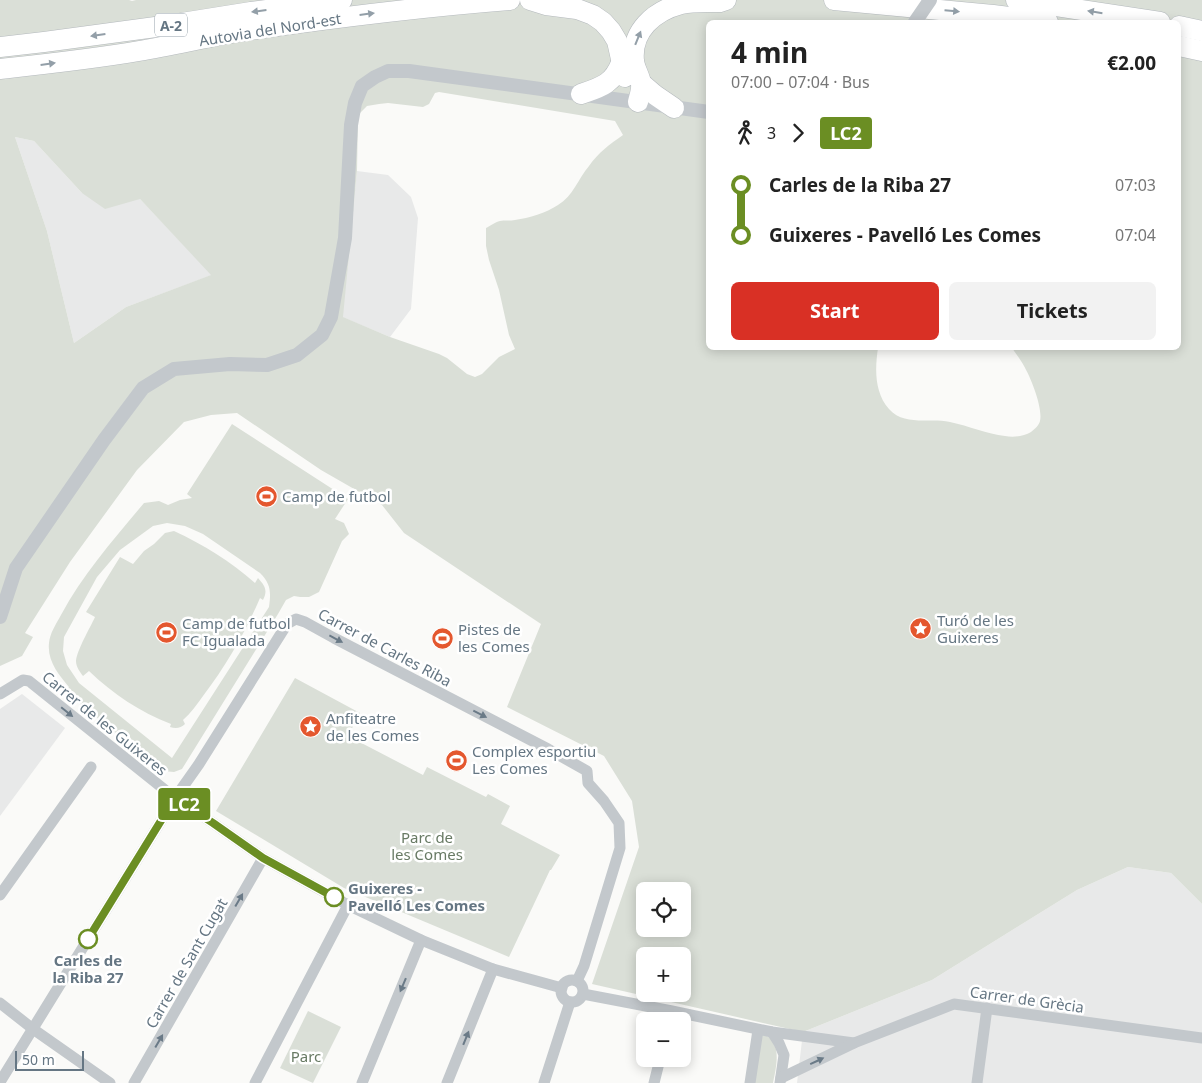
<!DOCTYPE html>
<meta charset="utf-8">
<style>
:root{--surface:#fff;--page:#f2f2f2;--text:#222;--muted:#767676;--accent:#d93025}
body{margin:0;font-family:"Noto Sans",sans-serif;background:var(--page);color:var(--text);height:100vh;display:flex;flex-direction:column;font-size:19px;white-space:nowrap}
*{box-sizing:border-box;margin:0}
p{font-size:16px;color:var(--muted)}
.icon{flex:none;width:28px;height:28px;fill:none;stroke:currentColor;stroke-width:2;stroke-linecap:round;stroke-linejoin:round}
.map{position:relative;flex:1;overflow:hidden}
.panel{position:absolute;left:706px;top:20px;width:475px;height:330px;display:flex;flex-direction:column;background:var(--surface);border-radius:8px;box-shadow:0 2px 12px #0003}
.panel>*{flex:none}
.badge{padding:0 10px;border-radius:4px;font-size:18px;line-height:32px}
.buttons{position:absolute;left:636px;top:882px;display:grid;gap:10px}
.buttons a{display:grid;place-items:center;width:55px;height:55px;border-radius:8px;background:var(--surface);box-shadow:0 2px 12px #0003;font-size:25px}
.scale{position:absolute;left:15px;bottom:12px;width:69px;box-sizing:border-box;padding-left:5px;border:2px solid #657683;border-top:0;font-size:14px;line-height:18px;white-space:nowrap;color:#657683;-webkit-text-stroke:4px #fff;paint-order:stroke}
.map>.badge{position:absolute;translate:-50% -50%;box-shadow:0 0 0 2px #fff}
.legs{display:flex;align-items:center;gap:8px;height:55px;padding:0 25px;font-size:16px}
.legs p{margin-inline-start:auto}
.headline{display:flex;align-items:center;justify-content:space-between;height:85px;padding:0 25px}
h1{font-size:28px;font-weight:700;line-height:38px}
.primary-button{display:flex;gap:10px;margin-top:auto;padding:10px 25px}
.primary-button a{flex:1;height:58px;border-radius:8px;background:var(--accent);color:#fff;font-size:20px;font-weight:700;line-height:58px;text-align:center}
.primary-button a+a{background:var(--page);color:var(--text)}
ul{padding:0 25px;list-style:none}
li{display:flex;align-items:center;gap:18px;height:50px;font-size:19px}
li i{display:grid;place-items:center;width:8px;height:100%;margin:0 6px;background:currentColor}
li i::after{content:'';width:12px;height:12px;margin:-6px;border:4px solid;border-radius:50%;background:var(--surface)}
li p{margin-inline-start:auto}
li:first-child i{background:linear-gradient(#0000 50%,currentColor 0)}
li:last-child i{background:linear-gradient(currentColor 50%,#0000 0)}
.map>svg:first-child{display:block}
.built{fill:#e8e9e9}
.green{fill:#dadfd7;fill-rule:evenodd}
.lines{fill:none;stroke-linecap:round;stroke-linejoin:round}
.motorway-casing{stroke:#b4b9bd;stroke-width:21}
.minor{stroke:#c3c8cc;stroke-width:11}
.tertiary{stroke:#c3c8cc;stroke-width:14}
.motorway{stroke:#fff;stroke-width:20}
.tertiary-bridge{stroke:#c3c8cc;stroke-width:14}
.oneway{fill:#939fa8}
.oneway2{fill:#6a7a87}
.line-1-casing{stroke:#fff;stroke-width:11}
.line-1{stroke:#6b8e23;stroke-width:8}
.stop-1-dot{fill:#fff;stroke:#6b8e23;stroke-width:2.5}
.labels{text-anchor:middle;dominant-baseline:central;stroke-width:5;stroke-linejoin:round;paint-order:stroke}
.shield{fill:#fff;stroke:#939fa8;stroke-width:1}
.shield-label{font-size:14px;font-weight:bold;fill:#657683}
.street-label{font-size:15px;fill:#657683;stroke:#fff}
.poi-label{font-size:15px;fill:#657683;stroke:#fff;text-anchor:start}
.park-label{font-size:15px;fill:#687a64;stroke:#fff}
.stop-label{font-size:15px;font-weight:bold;fill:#657683;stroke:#fff;text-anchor:start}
</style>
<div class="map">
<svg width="1202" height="1083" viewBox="0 0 1202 1083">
<rect width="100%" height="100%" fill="#fafaf8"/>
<!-- built -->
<g class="built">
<path d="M15 137 34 141 82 193 140 199 212 275 126 307 74 343 47 231Z"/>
<path d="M357 171 388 175 411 197 418 218 411 309 390 337 342 317Z"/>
<path d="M22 694 65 728 0 816V709Z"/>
<path d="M1128 867 1171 873 1202 904V1083H797L803 1032 932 980 1077 890Z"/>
</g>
<!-- green -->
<g class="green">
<path d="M0 0H129L132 1 136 0H1202V904L1171 873 1128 867 1077 890 932 980 803 1032 592 984 639 847 632 801 604 756 507 707 541 624 404 533 382 505 321 470 237 413 211 415 184 422 137 470 70 562 25 633 33 637 22 656 0 666ZM709 22H1179V348H1012C1016 354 1021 360 1024 366 1031 378 1043 408 1040 421 1039 425 1035 429 1031 432 1024 436 1014 438 1005 436 987 434 969 426 950 422 930 417 905 427 889 409 874 392 875 368 878 348H709ZM439 92 615 121 623 135C610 144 598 153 589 166 578 179 573 196 558 205 546 213 529 218 515 220 510 221 504 220 500 221 495 222 490 226 486 228V246L489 260 499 290 509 335 515 349 499 357 482 374 475 377 467 374 447 358 439 354 390 337 343 317 357 171 358 115 367 106 379 104 388 103 423 107 429 104 435 93ZM15 137 34 141 82 193 105 209 140 199 211 275 126 307 74 343 47 231ZM645 891H682V929H645ZM645 956H682V994H645Z"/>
<path d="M232 424 348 499 335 519 344 523 349 534 342 541 319 592 309 597H300L294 596 286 600 278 614 182 769 174 772 163 771 66 693 69 687C59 675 47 661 49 643 50 633 56 624 61 615 83 574 114 539 144 503L159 501 168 505 180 500 192 498 187 494ZM167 523 185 526 203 534 260 573C271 584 271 592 269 607L172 758 79 683 67 665 63 651 64 637 97 577 120 550 153 526Z"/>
<path d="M174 531C204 545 230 561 255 583L258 578C265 586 268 590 263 600L260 598C245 633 226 666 203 696 197 704 191 713 183 720L185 724C181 728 176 729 170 727L171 724C140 712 113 694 89 671L83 676C80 672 76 667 76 661 77 650 90 628 95 617L86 612 120 557 133 564 144 551 154 544 165 533Z"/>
<path d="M295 678 360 713 348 736 423 775 427 767 486 797 488 794 510 806 501 824 560 855 551 870H550L509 957 344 888 216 811Z"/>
<path d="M308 1011 341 1027 313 1083 280 1068Z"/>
<path d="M760 1034C784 1037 776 1068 773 1083H753Z"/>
</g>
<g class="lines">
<defs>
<g id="motorway">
<path d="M530 0 546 5 577 9 593 15 603 22 611 31 617 41 625 77"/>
<path d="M834 0 993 15 1048 22"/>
<path d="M1016 0 1160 22"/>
<path d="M1179 26 1202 31"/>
<path d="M1179 46 1202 51"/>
<path d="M0 47 44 42 163 26 251 12 342 0"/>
<path d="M0 69C46 64 93 59 139 51 174 45 208 37 243 31 332 18 421 7 510 0"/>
<path d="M641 83 655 95 674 108"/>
<path d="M581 94C601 87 613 84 621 63"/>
<path d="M638 102C639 97 642 90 641 83 640 76 635 69 634 61 631 31 654 11 681 4 693 1 708 2 720 2L726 0"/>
</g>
</defs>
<!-- motorway casing -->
<use href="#motorway" class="motorway-casing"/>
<!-- minor -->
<g class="minor">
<path d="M0 694 23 680 29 681 175 798 213 823 263 858 348 905 421 940 493 969 562 988"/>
<path d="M0 895 91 767"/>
<circle cx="572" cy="991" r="11"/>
<path d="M583 994 672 1011 772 1032 854 1043 954 1004 1202 1038"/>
<path d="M0 1003 33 1029 110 1083"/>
<path d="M772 1032 779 1043 784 1055 780 1083"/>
<path d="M781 1078 854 1043"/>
<path d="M0 1082 175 798 199 764 287 624 296 619 305 622 334 638 548 749 587 771 588 783 604 801 619 823 620 848 584 966 577 981"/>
<path d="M134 1083 263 858"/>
<path d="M255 1083 348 905"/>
<path d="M362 1083 421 940"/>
<path d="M447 1083 493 969"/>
<path d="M544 1083 570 1002"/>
<path d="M654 1083 660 1059"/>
<path d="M750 1083 758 1030"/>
<path d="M977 1083 987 1008"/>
</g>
<!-- tertiary -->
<path class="tertiary" d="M0 617 16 568 104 440 143 388 174 369 230 364 267 365 297 355 322 335 331 317 345 238 351 125 355 103 362 86 375 77 388 71H409L709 112"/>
<!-- motorway -->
<use href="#motorway" class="motorway"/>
<!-- tertiary-bridge -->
<path class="tertiary-bridge" d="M915 22 930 0"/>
</g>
<!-- one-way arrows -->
<defs><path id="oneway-solid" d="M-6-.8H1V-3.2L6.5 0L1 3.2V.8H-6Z" transform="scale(1.25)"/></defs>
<g class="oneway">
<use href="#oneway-solid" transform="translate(259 11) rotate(173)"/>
<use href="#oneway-solid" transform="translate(952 11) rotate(5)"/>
<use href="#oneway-solid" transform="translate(1095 12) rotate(-171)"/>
<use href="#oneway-solid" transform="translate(367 14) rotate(-7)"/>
<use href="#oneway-solid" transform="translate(98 35) rotate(172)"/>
<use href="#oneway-solid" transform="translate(638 38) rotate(-68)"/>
<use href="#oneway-solid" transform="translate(48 64) rotate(-8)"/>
</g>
<g class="oneway2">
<use href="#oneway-solid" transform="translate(336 639) rotate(28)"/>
<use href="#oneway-solid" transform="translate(67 712) rotate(39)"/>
<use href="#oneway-solid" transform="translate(480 714) rotate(27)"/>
<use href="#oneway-solid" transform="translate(239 900) rotate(-60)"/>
<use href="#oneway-solid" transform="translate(403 985) rotate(113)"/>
<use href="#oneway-solid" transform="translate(466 1038) rotate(-68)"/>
<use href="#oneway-solid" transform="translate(159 1041) rotate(-60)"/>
<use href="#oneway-solid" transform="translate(817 1061) rotate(-25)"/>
</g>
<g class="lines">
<defs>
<path id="line-1" d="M88 939 175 798 213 823 263 858 334 897"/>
</defs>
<!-- line-1 casing -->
<use href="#line-1" class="line-1-casing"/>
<!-- line-1 -->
<use href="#line-1" class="line-1"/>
</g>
<!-- icons -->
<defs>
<symbol id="stadium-disc" viewBox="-11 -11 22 22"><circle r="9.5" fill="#e4572e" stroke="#fff"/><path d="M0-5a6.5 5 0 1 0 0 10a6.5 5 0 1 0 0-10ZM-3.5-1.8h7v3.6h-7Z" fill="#fff"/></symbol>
<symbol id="sight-disc" viewBox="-11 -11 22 22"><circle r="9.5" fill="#e4572e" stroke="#fff"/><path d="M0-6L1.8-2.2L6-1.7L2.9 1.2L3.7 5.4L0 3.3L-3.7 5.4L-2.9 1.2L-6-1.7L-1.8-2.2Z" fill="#fff"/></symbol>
</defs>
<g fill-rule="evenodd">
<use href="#stadium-disc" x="254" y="484" width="25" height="25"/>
<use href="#sight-disc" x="908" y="616" width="25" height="25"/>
<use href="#stadium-disc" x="154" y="620" width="25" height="25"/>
<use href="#stadium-disc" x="430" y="626" width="25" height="25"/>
<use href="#sight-disc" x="298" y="714" width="25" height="25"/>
<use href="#stadium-disc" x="444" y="748" width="25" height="25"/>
</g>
<!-- markers -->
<g class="stop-1-dot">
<circle cx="334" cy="897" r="9"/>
<circle cx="88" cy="939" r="9"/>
</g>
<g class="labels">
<!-- shield labels -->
<rect class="shield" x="155" y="13.5" width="32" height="23" rx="4"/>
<g class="shield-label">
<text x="171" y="25">A-2</text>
</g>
<!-- street labels -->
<g class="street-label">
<text transform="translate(270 29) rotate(-9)">Autovia del Nord-est</text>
<text transform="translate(385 647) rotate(28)">Carrer de Carles Riba</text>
<text transform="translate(105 723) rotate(39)">Carrer de les Guixeres</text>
<text transform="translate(186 963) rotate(-60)">Carrer de Sant Cugat</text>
<text transform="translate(1027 999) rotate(8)">Carrer de Grècia</text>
</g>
<!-- poi labels -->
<g class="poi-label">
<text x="282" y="496">Camp de futbol</text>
<text x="937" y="620">Turó de les<tspan x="937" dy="17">Guixeres</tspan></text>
<text x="182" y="623">Camp de futbol<tspan x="182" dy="17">FC Igualada</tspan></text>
<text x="458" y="629">Pistes de<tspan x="458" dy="17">les Comes</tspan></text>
<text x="326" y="718">Anfiteatre<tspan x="326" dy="17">de les Comes</tspan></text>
<text x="472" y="751">Complex esportiu<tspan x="472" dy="17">Les Comes</tspan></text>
</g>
<!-- park labels -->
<g class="park-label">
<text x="427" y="837">Parc de<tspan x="427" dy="17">les Comes</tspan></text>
<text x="306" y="1056">Parc</text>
</g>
<!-- stop labels -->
<g class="stop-label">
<text x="348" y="888">Guixeres -<tspan x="348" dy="17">Pavelló Les Comes</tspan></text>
<text x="88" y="960" text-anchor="middle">Carles de<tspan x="88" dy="17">la Riba 27</tspan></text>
</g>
</g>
</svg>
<div class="buttons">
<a><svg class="icon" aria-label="locate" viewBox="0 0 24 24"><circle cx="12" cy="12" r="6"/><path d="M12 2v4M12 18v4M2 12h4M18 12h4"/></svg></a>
<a>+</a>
<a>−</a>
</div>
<div class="scale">50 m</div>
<b class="badge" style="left:184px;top:804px;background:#6b8e23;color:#fff">LC2</b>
<section class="panel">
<div class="headline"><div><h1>4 min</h1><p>07:00 – 07:04 · Bus</p></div><b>€2.00</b></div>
<div class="legs"><svg class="icon" aria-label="walk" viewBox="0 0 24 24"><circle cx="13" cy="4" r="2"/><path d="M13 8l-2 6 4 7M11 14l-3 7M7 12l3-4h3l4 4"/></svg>3<svg class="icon" aria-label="forward" viewBox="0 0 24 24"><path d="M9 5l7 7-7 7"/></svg><b class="badge" style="background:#6b8e23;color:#fff">LC2</b></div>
<ul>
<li><i style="color:#6b8e23"></i><b>Carles de la Riba 27</b><p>07:03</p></li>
<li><i style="color:#6b8e23"></i><b>Guixeres - Pavelló Les Comes</b><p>07:04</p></li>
</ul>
<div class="primary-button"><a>Start</a><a>Tickets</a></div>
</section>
</div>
